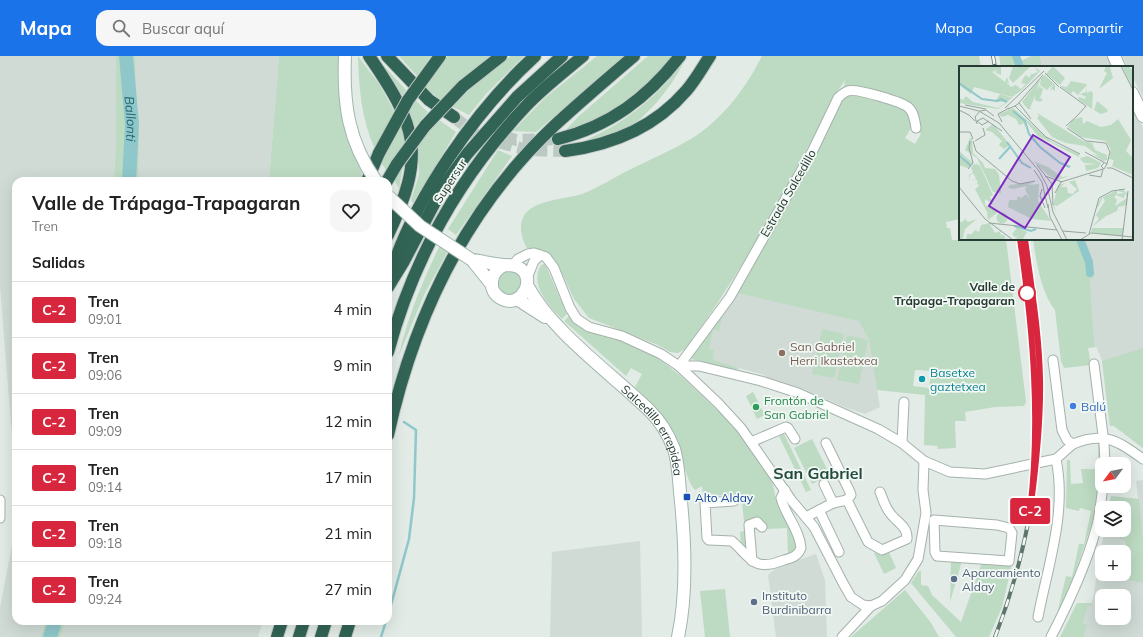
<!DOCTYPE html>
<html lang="es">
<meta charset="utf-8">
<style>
:root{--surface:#fff;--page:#f6f6f6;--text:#222;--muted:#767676;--line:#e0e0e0;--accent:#1a73e8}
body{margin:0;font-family:Mulish,sans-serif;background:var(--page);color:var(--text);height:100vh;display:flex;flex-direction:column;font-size:15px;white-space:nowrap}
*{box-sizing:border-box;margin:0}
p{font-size:13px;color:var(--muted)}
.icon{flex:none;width:22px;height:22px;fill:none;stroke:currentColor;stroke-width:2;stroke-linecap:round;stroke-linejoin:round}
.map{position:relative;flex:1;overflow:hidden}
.drawer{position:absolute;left:12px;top:121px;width:380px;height:448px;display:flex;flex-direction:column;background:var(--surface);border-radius:12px;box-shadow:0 4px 16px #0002}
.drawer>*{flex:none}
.badge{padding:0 8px;border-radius:3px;font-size:14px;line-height:26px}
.needle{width:26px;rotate:238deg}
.controls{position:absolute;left:1095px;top:401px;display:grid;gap:8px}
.controls a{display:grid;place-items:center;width:36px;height:36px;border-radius:8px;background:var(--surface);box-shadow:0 4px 16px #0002;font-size:20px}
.map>.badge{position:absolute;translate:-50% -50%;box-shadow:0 0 0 2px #fff}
h2{padding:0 20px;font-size:15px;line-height:36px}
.round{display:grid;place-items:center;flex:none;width:42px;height:42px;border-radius:12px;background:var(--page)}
.summary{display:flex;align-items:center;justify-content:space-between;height:68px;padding:0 20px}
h1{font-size:19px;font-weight:700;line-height:30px}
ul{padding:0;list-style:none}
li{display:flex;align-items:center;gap:12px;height:56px;padding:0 20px;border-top:1px solid var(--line)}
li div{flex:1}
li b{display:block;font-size:15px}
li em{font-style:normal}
li .badge{min-width:44px;font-weight:700;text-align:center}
header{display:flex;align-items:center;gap:24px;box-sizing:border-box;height:56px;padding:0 20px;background:var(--accent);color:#fff}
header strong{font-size:19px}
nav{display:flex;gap:22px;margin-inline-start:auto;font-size:14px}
.search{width:280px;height:36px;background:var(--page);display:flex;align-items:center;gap:10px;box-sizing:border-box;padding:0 14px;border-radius:12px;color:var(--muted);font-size:15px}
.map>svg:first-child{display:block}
.built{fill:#d0dbd5;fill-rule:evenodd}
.green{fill:#bddac2;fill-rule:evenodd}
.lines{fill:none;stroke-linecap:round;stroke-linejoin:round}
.stream{stroke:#8fc7cb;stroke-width:2.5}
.canal{stroke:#8fc7cb;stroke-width:8}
.river{stroke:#8fc7cb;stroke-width:14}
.highway-tunnel{stroke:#bcc8c2;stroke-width:12;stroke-dasharray:12 6;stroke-linecap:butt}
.street-casing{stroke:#a5b2ac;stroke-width:11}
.secondary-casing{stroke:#a2b6ad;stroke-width:14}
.highway-casing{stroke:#c2c8c6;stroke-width:14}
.street{stroke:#fff;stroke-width:9}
.secondary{stroke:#fff;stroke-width:12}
.highway{stroke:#326455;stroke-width:12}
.rail-casing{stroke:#5e766d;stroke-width:4}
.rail{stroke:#f2f8f4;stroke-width:2.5;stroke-dasharray:8;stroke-linecap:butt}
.secondary-bridge-casing{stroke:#a2b6ad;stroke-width:14;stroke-linecap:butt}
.highway-bridge-casing{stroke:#c2c8c6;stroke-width:14;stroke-linecap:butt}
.secondary-bridge{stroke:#fff;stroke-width:12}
.highway-bridge{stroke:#326455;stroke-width:12}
.line-casing{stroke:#fff;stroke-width:9}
.line{stroke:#d7263d;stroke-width:6}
.stop-dot{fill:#fff;stroke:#d7263d;stroke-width:2}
.education-dot{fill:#8d6e63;stroke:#f2f8f4;stroke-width:1.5}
.culture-dot{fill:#0f9aa8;stroke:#f2f8f4;stroke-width:1.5}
.shop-dot{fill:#3f7fe0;stroke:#f2f8f4;stroke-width:1.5}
.leisure-dot{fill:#2e9e5b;stroke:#f2f8f4;stroke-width:1.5}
.transit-dot{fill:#1a4fb4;stroke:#f2f8f4;stroke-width:1.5}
.service-dot{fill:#5c6f8a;stroke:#f2f8f4;stroke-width:1.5}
.labels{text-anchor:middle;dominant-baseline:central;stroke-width:3.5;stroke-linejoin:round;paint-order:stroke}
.street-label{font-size:12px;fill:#243a32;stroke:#f2f8f4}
.stop-label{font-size:12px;font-weight:bold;fill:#243a32;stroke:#f2f8f4;text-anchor:end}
.education-label{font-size:12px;fill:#785e54;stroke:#f2f8f4;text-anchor:start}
.culture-label{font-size:12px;fill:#0d838f;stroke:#f2f8f4;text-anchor:start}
.leisure-label{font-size:12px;fill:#27864d;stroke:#f2f8f4;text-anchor:start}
.shop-label{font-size:12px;fill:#366cbe;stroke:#f2f8f4;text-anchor:start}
.transit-label{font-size:12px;fill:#164399;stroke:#f2f8f4;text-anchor:start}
.service-label{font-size:12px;fill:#4e5e75;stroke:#f2f8f4;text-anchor:start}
.water-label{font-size:13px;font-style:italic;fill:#236a70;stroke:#f2f8f4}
.district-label{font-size:16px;font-weight:bold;fill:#224a3d;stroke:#f2f8f4}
.inset-river{fill:none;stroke:#8fc7cb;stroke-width:2}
.inset-road{fill:none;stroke:#96a49e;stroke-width:1}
.view{fill:#7b2cbf;fill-opacity:0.15;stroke:#7b2cbf;stroke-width:2}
.inset-edge{fill:none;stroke:#243a32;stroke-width:2}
</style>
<header>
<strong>Mapa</strong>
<div class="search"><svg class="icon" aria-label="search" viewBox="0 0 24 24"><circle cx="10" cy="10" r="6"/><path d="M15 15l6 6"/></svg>Buscar aquí</div>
<nav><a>Mapa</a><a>Capas</a><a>Compartir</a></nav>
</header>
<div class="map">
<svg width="1143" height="581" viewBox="0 0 1143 581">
<rect width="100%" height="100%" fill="#e2ebe6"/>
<!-- built -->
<g class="built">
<path d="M0 0H279L269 125H16V431L0 230Z"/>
<path d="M1040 0H1109L1114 11H1042Z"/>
<path d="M1122 0H1143V41L1132 20V11H1128Z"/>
<path d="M1132 48 1143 71V392L1114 370H1110L1102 305 1094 285 1090 223 1085 188 1083 183H1132Z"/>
<path d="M737 237 859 264 869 284 880 351 865 358 847 352 801 332 770 324 764 319 739 312 733 315 692 303Z"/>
<path d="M1143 424V482L1136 425Z"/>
<path d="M16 468V565H263L258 581H0V552Z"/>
<path d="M1104 475 1120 478 1125 484 1123 496H1102V518H1121V523L1143 527V581H1084L1087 568 1083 567 1088 549H1091L1094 536ZM1102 540H1124V562H1102Z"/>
<path d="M640 485 642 581H550L552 496Z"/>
<path d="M816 498 825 524 827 581H776L768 519 776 512Z"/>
</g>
<!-- green -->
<g class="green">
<path d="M116 0H135L137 74 139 78 138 125H114L116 94Z"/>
<path d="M279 0H339C339 46 343 75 362 117L360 125H269Z"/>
<path d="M358 0 379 28 394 55 375 93C361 63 359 32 358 0Z"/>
<path d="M375 0 406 34 401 42Z"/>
<path d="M399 0H431L417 20Z"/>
<path d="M447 0H491L441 44 423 30Z"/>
<path d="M511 0H524L486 38 469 59 451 50 494 12Z"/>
<path d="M597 0H624L536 76 513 75 545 42Z"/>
<path d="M648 0H674L642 36 600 63 564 76 579 60Z"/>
<path d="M762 0H979L981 11H960V163L946 166 947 172H950L952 184 1006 183 1026 346 1024 350 995 351 965 356 966 365H955L956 392 937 393 938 390 924 389 925 339 877 334 869 284 859 265 737 237 843 38 845 24 837 36C791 124 745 213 685 293L678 297 670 296 658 289 589 262 574 243 559 211 552 201 543 194 527 192C520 180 517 163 530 153 544 143 566 143 582 138 600 131 615 121 631 113 651 103 672 94 691 83 722 64 746 32 762 0ZM911 72 921 78 915 88 905 82ZM915 314 931 315 929 332 913 330Z"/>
<path d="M999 0H1012L1017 11H1001Z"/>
<path d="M1031 0H1040L1042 11H1021L1019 6Z"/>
<path d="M684 6C670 34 640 71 610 82 600 85 589 85 579 87 623 69 655 43 684 6Z"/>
<path d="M414 43 428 56 413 73 408 51Z"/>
<path d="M439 64 456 76 413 147 411 144 419 119 418 88Z"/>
<path d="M400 66 405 86 386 114 380 105Z"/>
<path d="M498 94 512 100 456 179 448 173Z"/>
<path d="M403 110 399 132 394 124Z"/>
<path d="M1033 183H1083L1085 188 1093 222 1090 223 1094 285 1096 291 1088 292 1091 309 1064 312 1061 305 1055 254C1041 237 1036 204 1033 183Z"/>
<path d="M441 187 449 193 425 237 399 299C408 260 423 224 441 187Z"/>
<path d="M545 208 567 258 562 263C549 249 529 229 541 209Z"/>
<circle cx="509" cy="227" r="12"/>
<path d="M723 256 719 275 713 273 709 293 714 294 713 304 739 312 733 315 692 303 691 300Z"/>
<path d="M569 260 573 266 585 275 609 279 657 301 682 321 735 371 771 420 776 443 795 482 796 492 792 497 788 498 787 472 748 474V496L741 488 740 476 745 475 742 446C733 438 714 439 703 440L702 430 695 434C683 419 684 399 676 382 667 362 650 346 635 331L642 318 631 312 626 320 564 265Z"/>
<path d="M822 273 844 278 834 322 812 318Z"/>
<path d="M847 279 868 284 859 328 837 324Z"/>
<path d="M1143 292V392L1114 370H1110L1102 305Z"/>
<path d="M753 336 765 359 757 363 746 340Z"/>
<path d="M784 378 811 434 806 436 779 380Z"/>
<path d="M812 383 830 419 812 428 794 392Z"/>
<path d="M1101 387 1102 422 1097 453 1062 555 1058 554 1066 520 1072 521 1079 488H1084L1091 455 1080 452 1079 455 1066 452 1067 404H1070L1071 428 1083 427 1081 413H1098V388Z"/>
<path d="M1111 440 1139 443 1143 482V527L1121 523V518H1124L1125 484 1119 483V478L1104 475 1124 474V452H1108Z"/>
<path d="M888 494 896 512 884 518 874 497Z"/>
<path d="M951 504 962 505 950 546Z"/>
<path d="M982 506 1012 508 1002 551 989 581H956L911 527 919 515H921V529L928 530 932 539 961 566Z"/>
<path d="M725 533 730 581H705L700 535Z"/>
<path d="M905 534 931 567 939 581H851Z"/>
<path d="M1077 547H1092L1091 550 1088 549 1083 567 1087 568 1084 581H1060Z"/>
<path d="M46 565H65L60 581H41Z"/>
</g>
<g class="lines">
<!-- stream -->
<g class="stream">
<path d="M388 560 409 483 414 442 416 374 404 366"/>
<path d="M381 581 386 565"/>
</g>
<!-- canal -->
<g class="canal">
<path d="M1016 0 1020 11"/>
<path d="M1080 183 1089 206 1090 217"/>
</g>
<!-- river -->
<g class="river">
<path id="s1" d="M126 0 132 68 129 125"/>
<path d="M50 581 55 565"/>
</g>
<!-- highway-tunnel -->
<g class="highway-tunnel">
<path d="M454 61 479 81 528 94 565 95"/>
<path d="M505 81 516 84 558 83"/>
</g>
<defs>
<g id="street">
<path d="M513 209 518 203 528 198 534 197 546 201 554 212 570 252 577 263 589 271 622 280 661 298 679 310 718 347 741 372 792 445 814 471 843 527 851 541 863 549 871 550 882 545 905 524 918 503 926 457 923 434 924 405"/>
<path d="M527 222 534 205 540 199"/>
<path d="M1053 304 1062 374 1067 384 1073 388C1104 375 1118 385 1143 403"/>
<path d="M1094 308 1104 387 1105 408"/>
<path d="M679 310 730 241 813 94 838 42C841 39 844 36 848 35 856 32 903 46 909 52 914 57 915 65 916 72"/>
<path d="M679 310H699L761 325 798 337 878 373 902 387 924 405 950 416 985 418 1056 403"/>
<path d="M751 386 786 371 788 372 795 383"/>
<path d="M826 387 850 436 851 439 847 444 868 486 882 494 907 483C908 470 896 466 890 457 885 451 883 443 880 436"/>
<path d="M902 387 904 346"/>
<path d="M824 428 833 447"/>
<path d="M0 444V462"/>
<path d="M734 445 705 447 707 482 709 484 732 485C752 503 754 516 784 504 792 502 798 500 801 492 800 474 785 459 781 442L785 434"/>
<path d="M819 454 839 496"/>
<path d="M806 461 833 447 847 444"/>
<path d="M934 464 997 469 1009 472 1012 477 1009 505 937 500 935 496Z"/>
<path d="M752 505 749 469 757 466 762 471"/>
<path d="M1038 561C1048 509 1067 456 1056 403L1073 388"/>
<path d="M842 581 871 550"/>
<path d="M1051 581C1069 546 1086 510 1096 473 1100 459 1101 444 1103 430"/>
</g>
<g id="secondary">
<path d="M1114 0 1119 11"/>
<path d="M1132 37 1143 60"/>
<path d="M472 204C483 205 494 209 505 209 510 209 513 209 518 211 538 221 522 253 502 243 486 235 490 215 505 209"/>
<path d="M472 204 492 229"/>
<path id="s2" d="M527 229C552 276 611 317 650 355 660 365 669 380 674 393 678 406 679 422 680 436 685 482 688 535 678 581"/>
<path d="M517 243 545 261"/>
</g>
<g id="highway">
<path d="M369 0C418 71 426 99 388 179"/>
<path d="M387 0 429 44 454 61"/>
<path d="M463 30 501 0"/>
<path d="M558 83C610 70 647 42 680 0"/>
<path d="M565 95C611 89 655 71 686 35 695 25 702 12 710 0"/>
<path d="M367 125 379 97"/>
<path d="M387 125 397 108"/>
<path d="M390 220C413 143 476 54 535 0"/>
<path d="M388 231 404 205 443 131 467 98 517 41 562 0"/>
<path d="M388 296C413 203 460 120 526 50 543 32 564 16 583 0"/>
<path d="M388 379C414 260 465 154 554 70 580 46 607 23 634 0"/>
<path d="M277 581 282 565"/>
<path d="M299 581 304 565"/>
<path d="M321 581 326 565"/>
<path d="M345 581 350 565"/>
</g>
</defs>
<!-- street casing -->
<use href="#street" class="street-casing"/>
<!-- secondary casing -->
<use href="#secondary" class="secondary-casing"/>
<!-- highway casing -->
<use href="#highway" class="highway-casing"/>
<!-- street -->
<use href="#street" class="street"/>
<!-- secondary -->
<use href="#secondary" class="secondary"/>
<!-- highway -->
<use href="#highway" class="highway"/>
<defs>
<g id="rail">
<path d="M993 0 995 11"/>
<path d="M995 581C1029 494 1045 397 1039 304 1037 263 1030 223 1025 183"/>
</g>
</defs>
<!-- rail casing -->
<use href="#rail" class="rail-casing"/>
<!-- rail -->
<use href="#rail" class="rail"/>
<defs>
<g id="secondary-bridge">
<path d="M345 0C343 48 348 85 376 125"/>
<path d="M388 140 420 170 472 204"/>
</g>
<g id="highway-bridge">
<path d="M379 97 408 44 440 0"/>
<path d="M397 108 425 70 463 30"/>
</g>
</defs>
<!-- secondary-bridge casing -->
<use href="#secondary-bridge" class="secondary-bridge-casing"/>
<!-- highway-bridge casing -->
<use href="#highway-bridge" class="highway-bridge-casing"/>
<!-- secondary-bridge -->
<use href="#secondary-bridge" class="secondary-bridge"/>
<!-- highway-bridge -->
<use href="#highway-bridge" class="highway-bridge"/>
</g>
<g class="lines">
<defs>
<path id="line" d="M1020 183C1033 273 1041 365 1030 455 1036 411 1041 367 1040 322 1039 276 1031 229 1025 183"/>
</defs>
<!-- line casing -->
<use href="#line" class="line-casing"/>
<!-- line -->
<use href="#line" class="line"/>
</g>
<!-- markers -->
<circle class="stop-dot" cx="1027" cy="237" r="8"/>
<circle class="education-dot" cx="782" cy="297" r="4"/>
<circle class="culture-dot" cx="922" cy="323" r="4"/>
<circle class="shop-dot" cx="1073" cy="350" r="4"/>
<circle class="leisure-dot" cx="756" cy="351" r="4"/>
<rect class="transit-dot" x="683" y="437" width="8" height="8" rx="2"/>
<g class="service-dot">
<circle cx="954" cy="523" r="4"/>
<circle cx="754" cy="546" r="4"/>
</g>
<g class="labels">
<!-- street labels -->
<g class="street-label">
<text transform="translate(450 125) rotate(-57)">Supersur</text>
<text transform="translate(788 137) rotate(-60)">Estrada Salcedillo</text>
<text stroke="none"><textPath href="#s2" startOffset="195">Salcedillo errepidea</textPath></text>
</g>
<!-- stop labels -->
<g class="stop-label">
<text x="1015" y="230">Valle de<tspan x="1015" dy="14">Trápaga-Trapagaran</tspan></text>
</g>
<!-- education labels -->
<g class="education-label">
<text x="790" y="290">San Gabriel<tspan x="790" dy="14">Herri Ikastetxea</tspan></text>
</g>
<!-- culture labels -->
<g class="culture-label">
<text x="930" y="316">Basetxe<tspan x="930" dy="14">gaztetxea</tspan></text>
</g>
<!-- leisure labels -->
<g class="leisure-label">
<text x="764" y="344">Frontón de<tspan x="764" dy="14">San Gabriel</tspan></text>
</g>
<!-- shop labels -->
<g class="shop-label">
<text x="1081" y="350">Balú</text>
</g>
<!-- transit labels -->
<g class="transit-label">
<text x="695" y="441">Alto Alday</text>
</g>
<!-- service labels -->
<g class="service-label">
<text x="962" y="516">Aparcamiento<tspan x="962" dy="14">Alday</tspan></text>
<text x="762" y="539">Instituto<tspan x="762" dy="14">Burdinibarra</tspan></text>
</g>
<!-- water labels -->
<g class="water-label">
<text stroke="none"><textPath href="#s1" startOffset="63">Ballonti</textPath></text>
</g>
<!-- district labels -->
<g class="district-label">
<text x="818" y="417">San Gabriel</text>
</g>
</g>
<!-- overview -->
<g transform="translate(959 10)">
<rect width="174" height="174" fill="#e2ebe6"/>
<path d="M0 0H46L42 1V9L36 6 39 3 33 6 46 16 48 11 50 17 47 16 52 21 57 19 62 23 67 18 62 17 65 11 67 9 71 12V9L79 6 76 1 81 5 63 24 53 31 15 21 12 28 0 19ZM54 0H72L54 17 50 12ZM94 0 106 12 101 19 87 8ZM147 0 151 1 154 12 140 23 148 7 145 5ZM163 0H170L174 6V23ZM86 9 96 19V25L93 23 91 25 94 18 88 24 81 19 82 12ZM81 13 78 24 80 20 84 23 81 32 84 34 81 36 76 34V30L71 42 73 43H69L63 36ZM112 15 127 18 128 19 119 29 114 25 112 28 101 20 108 21ZM128 22V27L132 25 134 27 133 43 119 33 120 31 126 33 127 31 121 28 127 26ZM41 28 53 32 39 43 0 37V32L4 34 7 30 14 36 39 42 47 36H36ZM138 35 149 44 148 46 142 48 135 44ZM54 42 93 76 120 88V91L79 70 66 54V62L65 57 60 59 57 53 49 49 43 51 40 48ZM78 47 124 75 133 77 136 84 148 89V94L144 95 132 87 141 91 126 80 107 77 93 71 78 52 80 50ZM123 51 124 58 128 55 142 61 152 59 159 53 172 74 167 85 174 92V109L153 100 155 94 150 93 152 84 147 75 122 71 109 61 113 54ZM34 58 51 79 45 83 40 79 43 75 33 66 26 64ZM11 72H13L14 87 24 97 26 102 36 103 40 109 42 127 34 126 18 92 6 84ZM0 85 14 97 9 102 0 99V90L8 93 0 88ZM129 90 142 97 139 102 127 105 126 99 139 98 125 97 122 94 121 92ZM74 95 89 101 103 111 110 110 99 114 89 109ZM17 97 21 100 34 129 31 131 34 138 26 133V139L39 146 29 154 28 146 16 123 20 120 18 117 15 119 19 116 17 113 13 115 17 112 14 107 11 109V115L10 109 14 106 12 102 15 98 18 99ZM116 114 120 125 98 140 95 139 97 146 94 140 99 119 106 117 102 121H108L109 127 114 128 118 123 110 116ZM75 116 69 119 80 118 79 135 92 155 73 153 49 141 50 134H58L59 130 62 132 60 134 67 128 71 133 66 123 68 120 54 123 50 122 49 121 51 119ZM163 123 169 128 168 139 159 141 158 145 147 150 133 161 140 153 137 149 146 135 144 131 139 141 137 142 142 132 158 124V128L166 127 165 132 157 129 155 131 158 134 156 140 168 132 166 127 159 125ZM37.5 152a5.5 5.5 0 1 1 11 0a5.5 5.5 0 1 1-11 0ZM5 151 9 156 18 153 6 163 4 172 0 174V157L6 154ZM30 157 36 167 42 165 41 168 46 170V174H7L8 168H13L16 164 20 166 22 159ZM58 162 68 166 63 174 56 172 61 168 56 171 53 168ZM133 162H165L163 170 132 167Z" fill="#bddac2"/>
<path class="inset-river" d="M0 17 23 33 38 35 42 33 48 36M54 45 66 55 70 68 81 81 101 97 111 101M48 76 63 97 72 102M0 89 12 100M40 93 51 81M55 160 72 165 77 163"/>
<path class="inset-road" d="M162 0 174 24M86 7 100 21M101 21 127 40 118 50M60 37 72 53M6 39 27 43M0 40 20 45 40 57 80 105 88 120 94 146 108 174M56 40 87 71 121 88M46 42 85 5M49 43 58 39 84 9M0 44 10 49 16 55M18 55 24 52 43 65M18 55 23 59 30 55M43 56 39 48 50 42M18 58 16 51 21 45 27 44 35 50M107 60 118 50M108 62 127 75 147 77 151 86 148 98M0 66H11L14 73M14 75 17 85 53 115 61 118 76 115M16 75 26 69 24 62M126 86 148 98 145 103 142 100 145 97M78 99 93 118 94 139M148 102H153L174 112M9 103 14 97 10 82 11 75M75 104 83 116 89 142M130 109 142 111 144 103M86 110 103 116M0 121 26 153 54 174M83 123 81 130 86 142M96 127 102 116 144 103M89 138 91 151 103 174M30 157 98 164M104 165 127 167M130 168 140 132 153 125 166 123M121 174 132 167 174 171M163 174 169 125"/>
<path class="view" d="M74 69 111 91 66 162 30 140Z"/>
<rect width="174" height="174" class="inset-edge"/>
</g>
</svg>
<div class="controls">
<a><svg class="needle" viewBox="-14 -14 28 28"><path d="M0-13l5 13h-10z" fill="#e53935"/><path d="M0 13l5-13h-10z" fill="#767676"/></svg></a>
<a><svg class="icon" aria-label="layers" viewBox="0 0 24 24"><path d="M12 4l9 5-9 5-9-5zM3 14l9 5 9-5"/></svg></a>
<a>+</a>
<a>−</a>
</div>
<b class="badge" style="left:1030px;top:455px;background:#d7263d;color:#fff">C-2</b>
<section class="drawer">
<div class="summary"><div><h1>Valle de Trápaga-Trapagaran</h1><p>Tren</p></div><a class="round"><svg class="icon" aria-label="heart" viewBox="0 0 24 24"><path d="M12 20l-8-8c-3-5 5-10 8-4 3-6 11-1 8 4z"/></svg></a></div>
<h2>Salidas</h2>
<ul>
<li><span class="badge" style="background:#d7263d;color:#fff">C-2</span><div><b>Tren</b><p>09:01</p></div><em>4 min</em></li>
<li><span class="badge" style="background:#d7263d;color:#fff">C-2</span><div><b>Tren</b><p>09:06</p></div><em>9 min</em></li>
<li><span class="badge" style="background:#d7263d;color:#fff">C-2</span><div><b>Tren</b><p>09:09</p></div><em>12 min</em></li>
<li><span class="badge" style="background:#d7263d;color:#fff">C-2</span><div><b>Tren</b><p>09:14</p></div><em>17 min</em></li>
<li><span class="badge" style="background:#d7263d;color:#fff">C-2</span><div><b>Tren</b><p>09:18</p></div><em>21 min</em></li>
<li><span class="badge" style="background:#d7263d;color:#fff">C-2</span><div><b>Tren</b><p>09:24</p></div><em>27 min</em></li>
</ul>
</section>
</div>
